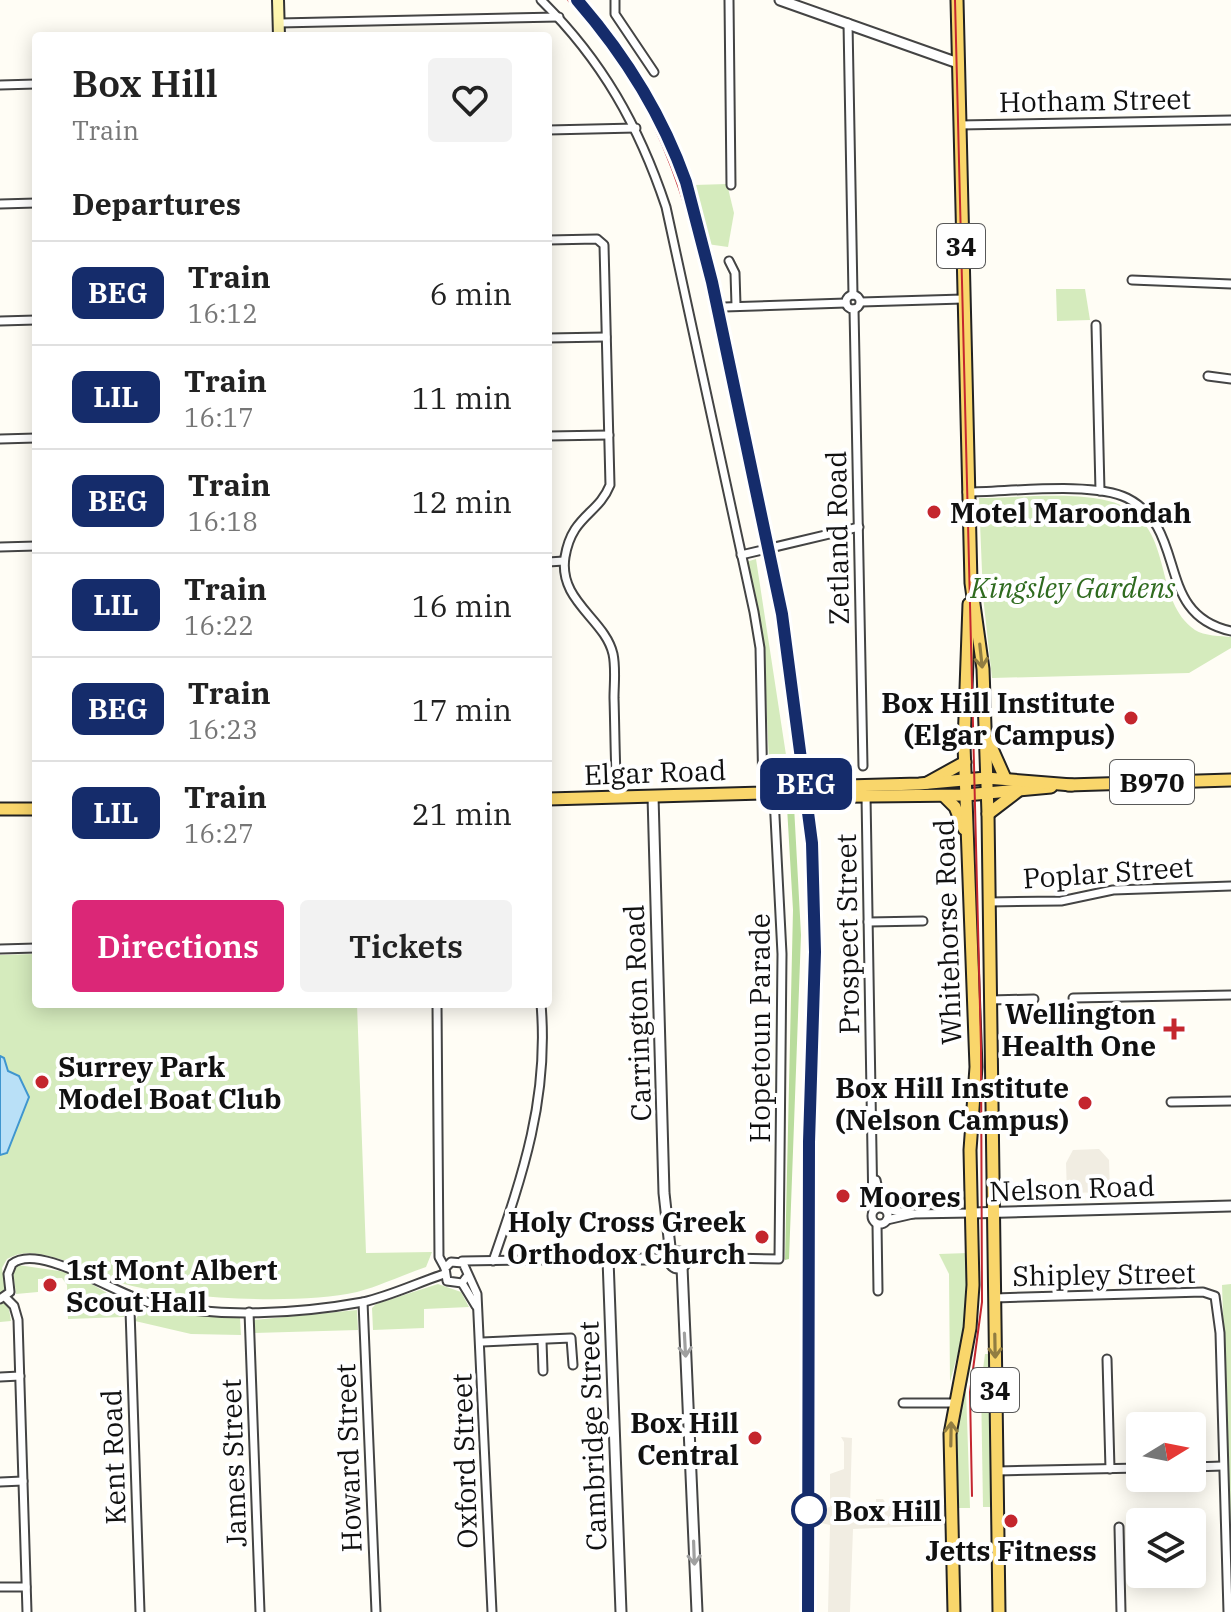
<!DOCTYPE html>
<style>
:root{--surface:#fff;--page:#f2f2f2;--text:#222;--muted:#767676;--line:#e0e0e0;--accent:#db2777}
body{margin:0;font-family:"IBM Plex Serif",serif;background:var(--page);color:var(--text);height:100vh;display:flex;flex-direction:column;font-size:30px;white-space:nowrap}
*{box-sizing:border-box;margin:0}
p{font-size:26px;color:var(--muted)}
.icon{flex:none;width:44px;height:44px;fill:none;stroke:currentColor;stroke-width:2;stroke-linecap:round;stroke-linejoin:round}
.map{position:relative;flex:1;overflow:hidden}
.drawer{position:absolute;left:32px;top:32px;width:520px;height:976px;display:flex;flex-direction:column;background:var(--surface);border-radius:8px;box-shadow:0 4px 20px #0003}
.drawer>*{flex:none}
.badge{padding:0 16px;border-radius:12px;font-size:28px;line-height:52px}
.needle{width:52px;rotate:80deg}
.tools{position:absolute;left:1126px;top:1412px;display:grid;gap:16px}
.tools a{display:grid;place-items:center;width:80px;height:80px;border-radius:8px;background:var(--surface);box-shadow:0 4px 20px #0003;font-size:40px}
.map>.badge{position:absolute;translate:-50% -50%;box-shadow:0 0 0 4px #fff}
h2{padding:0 40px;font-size:30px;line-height:72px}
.round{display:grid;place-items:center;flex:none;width:84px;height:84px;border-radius:8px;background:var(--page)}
.headline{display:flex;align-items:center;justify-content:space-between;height:136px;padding:0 40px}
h1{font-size:38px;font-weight:600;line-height:60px}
.action{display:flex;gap:16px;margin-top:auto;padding:16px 40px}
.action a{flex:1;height:92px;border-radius:8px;background:var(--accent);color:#fff;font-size:32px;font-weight:600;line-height:92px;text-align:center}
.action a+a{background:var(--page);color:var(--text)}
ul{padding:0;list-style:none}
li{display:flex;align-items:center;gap:24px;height:104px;padding:0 40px;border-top:2px solid var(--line)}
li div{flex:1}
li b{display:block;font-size:30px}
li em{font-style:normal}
li .badge{min-width:88px;font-weight:700;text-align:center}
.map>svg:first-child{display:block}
.green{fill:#d5ebbd}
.forest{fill:#b9dc9c}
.plaza{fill:#f1ede2}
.water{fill:#b9e0f7;stroke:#3f96cf;stroke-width:2}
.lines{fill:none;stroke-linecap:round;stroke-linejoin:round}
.minor-casing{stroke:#444;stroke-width:11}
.tertiary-casing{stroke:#444;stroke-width:13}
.secondary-casing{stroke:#333;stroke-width:14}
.primary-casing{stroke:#222;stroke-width:15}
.minor{stroke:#fff;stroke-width:7}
.tertiary{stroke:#fff;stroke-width:9}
.secondary{stroke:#fff6b0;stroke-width:10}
.primary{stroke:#f9d66b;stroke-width:11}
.tram{stroke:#c4262e;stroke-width:2}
.rail-casing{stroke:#c4262e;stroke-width:5}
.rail{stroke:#fff;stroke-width:2;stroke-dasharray:6;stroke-linecap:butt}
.oneway{stroke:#917d42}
.oneway2{stroke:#a0a0a0}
.line-casing{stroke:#fff;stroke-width:18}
.line{stroke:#152c6b;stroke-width:12}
.poi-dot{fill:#c4262e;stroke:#fff;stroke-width:3}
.stop-dot{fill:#fff;stroke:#152c6b;stroke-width:4}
.labels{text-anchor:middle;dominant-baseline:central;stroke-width:8;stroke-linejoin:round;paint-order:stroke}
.shield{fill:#fff;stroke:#585858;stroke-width:2}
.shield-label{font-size:26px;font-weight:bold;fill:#111}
.street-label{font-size:28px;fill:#111;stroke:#fff}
.poi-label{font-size:28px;font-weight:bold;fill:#111;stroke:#fff;text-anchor:end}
.park-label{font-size:28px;font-style:italic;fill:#2f6b1f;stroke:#fff}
.stop-label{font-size:28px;font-weight:bold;fill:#111;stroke:#fff;text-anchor:start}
</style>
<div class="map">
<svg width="1231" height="1612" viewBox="0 0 1231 1612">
<rect width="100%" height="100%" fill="#fffdf5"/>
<!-- green -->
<g class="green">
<path d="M727 184 734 213 728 247 707 244 694 185Z"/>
<path d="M1056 289H1085L1090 320 1057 321Z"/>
<path d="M979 498C1018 498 1091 489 1125 507 1174 534 1153 600 1195 630 1204 636 1221 636 1231 637V648L1189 673 992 678 983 596Z"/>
<path d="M756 559 790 781 770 782 764 653 746 562Z"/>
<path d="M36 954V1004H357L366 1253 432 1252 426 1267C402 1275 380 1286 357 1292 299 1305 181 1299 124 1284 92 1276 39 1239 7 1259L2 1268 11 1321 0 1322V955Z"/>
<path d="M968 1253 963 1334 950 1382 949 1274 939 1254Z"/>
<path d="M18 1265 73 1273 124 1303V1317L68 1319 67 1285 62 1278 38 1279V1292L16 1294 13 1272Z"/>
<path d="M438 1284 461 1292 469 1307 424 1309V1328L373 1330 372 1308 376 1304Z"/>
<path d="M1231 1284V1556L1222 1285Z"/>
<path d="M149 1309 240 1318 241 1335 191 1334 135 1321 141 1310Z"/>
<path d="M357 1310 358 1330 254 1333V1320Z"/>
<path d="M973 1352 966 1389 970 1508H958L956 1416Z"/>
<path d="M985 1354H991L992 1494 991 1507H983L981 1385Z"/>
</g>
<!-- forest -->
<path class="forest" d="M794 806 801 935 789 1259 785 1260 793 910 787 807Z"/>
<!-- plaza -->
<g class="plaza">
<path d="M1099 1149 1109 1160 1110 1192 1067 1193 1066 1163 1073 1150Z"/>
<path d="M841 1437 852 1438 850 1507 876 1506V1499H883L887 1506 945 1505 946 1525 853 1529 850 1612H828L830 1525 817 1522V1510L830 1507V1474L844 1469V1442Z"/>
</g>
<!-- water -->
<path class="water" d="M0 1056 4 1058 8 1071 19 1076 29 1097 7 1153 0 1155Z"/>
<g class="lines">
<defs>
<g id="minor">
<path d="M541 0C602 60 639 126 666 207L754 612 760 648 763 793"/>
<path d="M615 0V14L654 72"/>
<path d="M729 0 731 185"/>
<path d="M279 23 559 17"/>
<path d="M848 23 853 295"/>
<path d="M0 85 36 84"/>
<path d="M959 125 1231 120"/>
<path d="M548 130 636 128"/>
<path d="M0 204 36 203"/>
<path d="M548 240 597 239 604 245 610 485C598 515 572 515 565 557 558 601 605 619 613 654 616 668 614 684 614 698 615 731 615 764 617 797"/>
<path d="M729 261 735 273 736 305"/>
<path d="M1132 280 1231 284"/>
<circle cx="853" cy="302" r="7"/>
<path d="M861 302 963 299"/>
<path d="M724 307 846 303"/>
<path d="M854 309 863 766"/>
<path d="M0 321 36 320"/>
<path d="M1096 325 1100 491"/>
<path d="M548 338 606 337"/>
<path d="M1208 376 1231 379"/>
<path d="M548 436 609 435"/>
<path d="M0 439 36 438"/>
<path d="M967 492C1007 492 1094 481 1127 498 1190 530 1153 614 1231 631"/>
<path d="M0 547 36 546"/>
<path d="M741 555 859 527"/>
<path d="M548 562 564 561"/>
<path d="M866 796 873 1211"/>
<path d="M988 902 1061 901 1113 890 1231 886"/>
<path d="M868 922 923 921"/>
<path d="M0 949 36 948"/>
<path d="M1073 998 1231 995"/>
<path d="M990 1000 1034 999"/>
<path d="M437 1004 439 1257 445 1268"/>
<path d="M1171 1102 1231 1101"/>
<path d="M876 1180 882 1208"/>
<circle cx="880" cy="1216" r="8"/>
<path d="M885 1209 913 1214"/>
<path d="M887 1220 913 1214 971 1213"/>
<path d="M877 1224 878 1291"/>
<path d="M685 1257 779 1259 782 954 774 797"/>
<path d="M462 1261 608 1259"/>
<path d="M493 1261C523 1174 549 1098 541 1004"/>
<path d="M468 1275 462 1283 447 1281 445 1268 451 1262 463 1263 477 1294 492 1612"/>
<path d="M462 1283 476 1306"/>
<path d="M6 1298 14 1306 18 1320 27 1612"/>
<path d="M994 1298 1203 1292 1215 1296 1220 1333 1228 1612"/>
<path d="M0 1299 10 1292 8 1274 12 1264C39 1241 121 1298 154 1304 220 1318 297 1314 363 1302 390 1296 417 1283 444 1274"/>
<path d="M133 1300 130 1310 140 1612"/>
<path d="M363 1302 376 1612"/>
<path d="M249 1312 260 1612"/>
<path d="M542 1341 543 1371"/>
<path d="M482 1342 571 1338 573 1365"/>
<path d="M1107 1359 1110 1469"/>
<path d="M0 1377 20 1376"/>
<path d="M903 1403H953"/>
<path d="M1192 1467 1223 1466"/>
<path d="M997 1471 1140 1468"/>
<path d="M0 1482 23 1481"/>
<path d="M1119 1527 1121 1612"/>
<path d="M0 1587H26"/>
</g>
<g id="tertiary">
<path d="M780 0 958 63"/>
<path d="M653 796 664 1193 671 1256"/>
<path d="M971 1213 1231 1206"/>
<circle cx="678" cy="1260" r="8"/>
<path d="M682 1267 697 1612"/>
<path d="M621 1612 608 1259H670"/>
</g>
<path id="secondary" d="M278 0 279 36"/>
<g id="primary">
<path d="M957 0 971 583 983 669 988 814 999 1612"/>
<path d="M989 742 1005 778"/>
<path d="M927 783 965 762"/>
<path d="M1068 785 1231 780"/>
<path d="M763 793 774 797 966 795 1051 787"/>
<path d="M944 796 955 807 964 829"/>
<path d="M548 799 763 793 774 788 919 784 986 778 1072 785"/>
<path d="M0 809H36"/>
<path d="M988 814 1018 791"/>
<path d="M954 1612 950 1434 970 1328 973 1285 970 1150 976 1067 964 745 969 604"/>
</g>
</defs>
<!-- minor casing -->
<use href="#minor" class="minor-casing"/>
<!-- tertiary casing -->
<use href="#tertiary" class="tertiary-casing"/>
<!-- secondary casing -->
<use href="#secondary" class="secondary-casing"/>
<!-- primary casing -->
<use href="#primary" class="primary-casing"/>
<!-- minor -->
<use href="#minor" class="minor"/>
<!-- tertiary -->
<use href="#tertiary" class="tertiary"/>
<!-- secondary -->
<use href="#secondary" class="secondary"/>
<!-- primary -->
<use href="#primary" class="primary"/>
<!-- tram -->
<path class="tram" d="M955 0 981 1047 982 1302 970 1392 972 1496"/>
<defs>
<path id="rail" d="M570 0C676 110 699 244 730 387 762 539 798 692 808 848 814 944 807 1040 804 1136 801 1220 803 1304 804 1388"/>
</defs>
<!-- rail casing -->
<use href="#rail" class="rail-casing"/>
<!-- rail -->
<use href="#rail" class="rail"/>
</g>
<!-- one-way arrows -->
<defs><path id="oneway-shaft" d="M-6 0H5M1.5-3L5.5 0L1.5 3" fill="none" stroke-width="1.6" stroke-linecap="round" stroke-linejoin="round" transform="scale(2)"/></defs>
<g class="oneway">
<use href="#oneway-shaft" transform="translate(981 656) rotate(84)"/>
<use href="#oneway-shaft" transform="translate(995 1346) rotate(89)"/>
<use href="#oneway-shaft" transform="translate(951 1434) rotate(-89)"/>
</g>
<g class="oneway2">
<use href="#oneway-shaft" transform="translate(685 1345) rotate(87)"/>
<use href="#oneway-shaft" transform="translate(694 1553) rotate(88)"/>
</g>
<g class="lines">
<defs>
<path id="line" d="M577 0C625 55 662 114 686 182L712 282 782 614 812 843 815 952 809 1142 808 1612"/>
</defs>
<!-- line casing -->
<use href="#line" class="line-casing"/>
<!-- line -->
<use href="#line" class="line"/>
</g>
<!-- markers -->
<g class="poi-dot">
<circle cx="934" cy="512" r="8"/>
<circle cx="1131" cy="718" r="8"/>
<path d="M1170 1017h8v8h8v8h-8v8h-8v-8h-8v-8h8z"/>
<circle cx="42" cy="1082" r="8"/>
<circle cx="1085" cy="1103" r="8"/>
<circle cx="843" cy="1196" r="8"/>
<circle cx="762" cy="1237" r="8"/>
<circle cx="50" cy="1285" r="8"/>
<circle cx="755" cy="1438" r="8"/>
<circle cx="1011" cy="1521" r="8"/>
</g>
<circle class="stop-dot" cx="809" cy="1510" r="16"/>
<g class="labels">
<!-- shield labels -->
<g class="shield">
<rect x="937" y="224" width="48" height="44" rx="6"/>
<rect x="1110" y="760" width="84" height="44" rx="6"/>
<rect x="971" y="1368" width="48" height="44" rx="6"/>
</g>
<g class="shield-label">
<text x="961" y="246">34</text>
<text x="1152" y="782">B970</text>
<text x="995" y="1390">34</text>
</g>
<!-- street labels -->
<g class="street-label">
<text transform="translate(1095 100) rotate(-1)">Hotham Street</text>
<text transform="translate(837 538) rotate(-91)">Zetland Road</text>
<text transform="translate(655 772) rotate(-2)">Elgar Road</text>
<text transform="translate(1108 872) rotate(-4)">Poplar Street</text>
<text transform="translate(947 932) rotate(-92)">Whitehorse Road</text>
<text transform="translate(847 934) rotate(-91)">Prospect Street</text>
<text transform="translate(637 1013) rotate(-92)">Carrington Road</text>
<text transform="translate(759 1028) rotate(-90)">Hopetoun Parade</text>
<text transform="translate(1072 1188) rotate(-2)">Nelson Road</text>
<text transform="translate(1104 1274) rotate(-1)">Shipley Street</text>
<text transform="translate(592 1436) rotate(-92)">Cambridge Street</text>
<text transform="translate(113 1457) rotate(-92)">Kent Road</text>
<text transform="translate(348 1458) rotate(-92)">Howard Street</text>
<text transform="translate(464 1461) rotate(-92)">Oxford Street</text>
<text transform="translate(233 1463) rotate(-92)">James Street</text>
</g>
<!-- poi labels -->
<g class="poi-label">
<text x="950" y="512" text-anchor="start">Motel Maroondah</text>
<text x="1115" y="702">Box Hill Institute<tspan x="1115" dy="32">(Elgar Campus)</tspan></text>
<text x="1156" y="1013">Wellington<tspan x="1156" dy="32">Health One</tspan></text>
<text x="58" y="1066" text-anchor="start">Surrey Park<tspan x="58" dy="32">Model Boat Club</tspan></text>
<text x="1069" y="1087">Box Hill Institute<tspan x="1069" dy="32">(Nelson Campus)</tspan></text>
<text x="859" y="1196" text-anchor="start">Moores</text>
<text x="746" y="1221">Holy Cross Greek<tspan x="746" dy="32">Orthodox Church</tspan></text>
<text x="66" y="1269" text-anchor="start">1st Mont Albert<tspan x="66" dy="32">Scout Hall</tspan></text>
<text x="739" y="1422">Box Hill<tspan x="739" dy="32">Central</tspan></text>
<text x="1011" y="1550" text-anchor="middle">Jetts Fitness</text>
</g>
<!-- park labels -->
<g class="park-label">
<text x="1073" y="587">Kingsley Gardens</text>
</g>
<!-- stop labels -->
<g class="stop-label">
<text x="833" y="1510">Box Hill</text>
</g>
</g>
</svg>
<div class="tools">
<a><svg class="needle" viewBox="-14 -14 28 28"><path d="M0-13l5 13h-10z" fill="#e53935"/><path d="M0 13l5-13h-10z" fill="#767676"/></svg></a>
<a><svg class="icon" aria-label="layers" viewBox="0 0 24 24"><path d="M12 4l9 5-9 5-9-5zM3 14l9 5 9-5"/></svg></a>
</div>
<b class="badge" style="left:806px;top:784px;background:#152c6b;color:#fff">BEG</b>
<section class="drawer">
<div class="headline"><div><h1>Box Hill</h1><p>Train</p></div><a class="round"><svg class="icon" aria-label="heart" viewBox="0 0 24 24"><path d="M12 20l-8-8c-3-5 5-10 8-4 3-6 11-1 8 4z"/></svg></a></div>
<h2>Departures</h2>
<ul>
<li><span class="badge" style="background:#152c6b;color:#fff">BEG</span><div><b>Train</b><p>16:12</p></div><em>6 min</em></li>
<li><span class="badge" style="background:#152c6b;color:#fff">LIL</span><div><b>Train</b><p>16:17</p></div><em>11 min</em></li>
<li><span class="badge" style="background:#152c6b;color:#fff">BEG</span><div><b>Train</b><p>16:18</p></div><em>12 min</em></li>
<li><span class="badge" style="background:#152c6b;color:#fff">LIL</span><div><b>Train</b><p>16:22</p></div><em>16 min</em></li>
<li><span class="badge" style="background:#152c6b;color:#fff">BEG</span><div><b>Train</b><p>16:23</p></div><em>17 min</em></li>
<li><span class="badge" style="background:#152c6b;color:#fff">LIL</span><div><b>Train</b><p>16:27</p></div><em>21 min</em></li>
</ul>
<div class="action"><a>Directions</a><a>Tickets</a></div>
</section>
</div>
